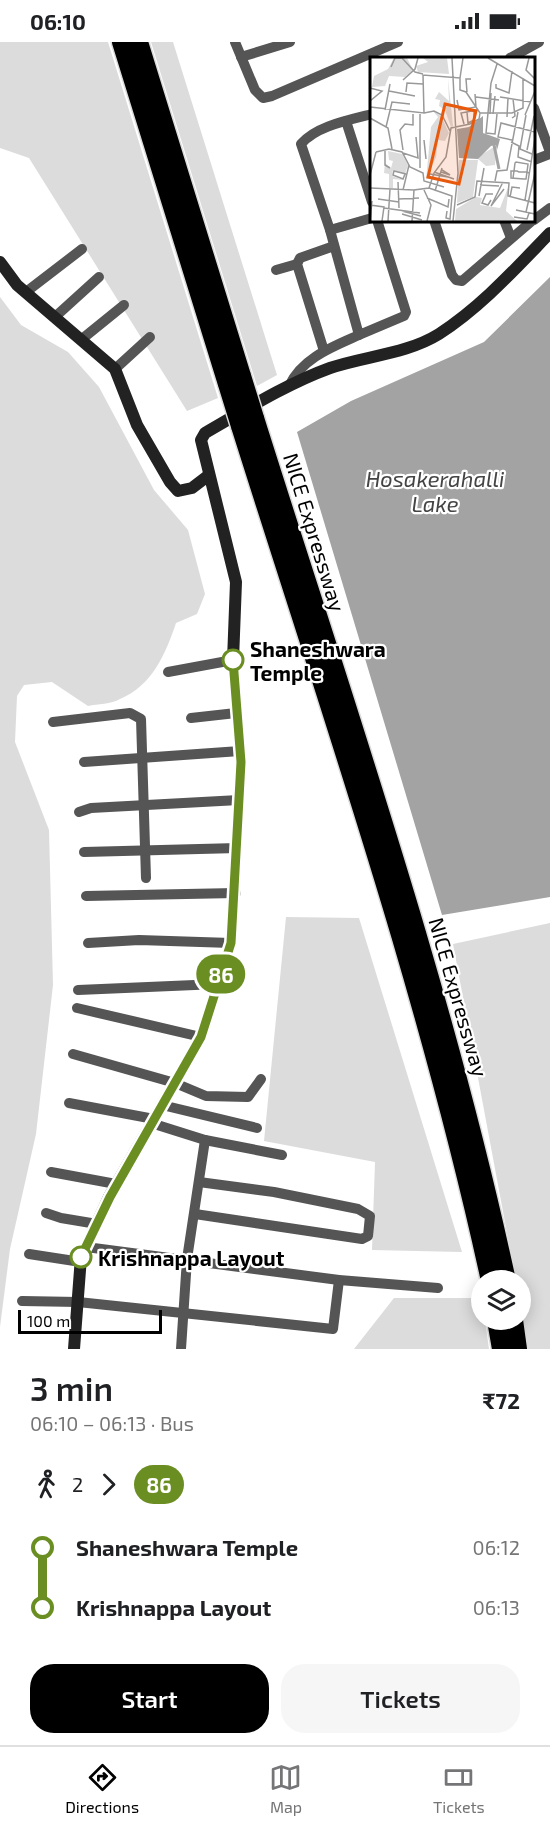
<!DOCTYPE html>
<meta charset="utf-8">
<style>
:root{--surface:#fff;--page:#f6f6f6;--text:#202124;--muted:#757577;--line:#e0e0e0;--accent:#000}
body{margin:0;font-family:"Exo 2",sans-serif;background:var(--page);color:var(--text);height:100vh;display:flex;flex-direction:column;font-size:22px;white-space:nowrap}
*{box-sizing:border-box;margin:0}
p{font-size:20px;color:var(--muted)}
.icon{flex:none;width:33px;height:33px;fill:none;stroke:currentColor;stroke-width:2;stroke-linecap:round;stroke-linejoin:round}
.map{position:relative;height:1307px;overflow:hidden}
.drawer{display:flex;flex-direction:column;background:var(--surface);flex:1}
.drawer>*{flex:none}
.badge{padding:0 12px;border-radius:20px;font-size:21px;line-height:39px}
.buttons{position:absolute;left:471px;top:1228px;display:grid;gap:12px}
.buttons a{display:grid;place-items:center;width:60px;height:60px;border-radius:50%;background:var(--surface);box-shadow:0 3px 15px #0003;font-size:30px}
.scale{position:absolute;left:18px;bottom:15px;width:144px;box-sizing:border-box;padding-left:6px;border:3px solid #000;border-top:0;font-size:16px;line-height:21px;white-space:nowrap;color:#000;-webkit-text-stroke:4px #fff;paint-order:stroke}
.map>.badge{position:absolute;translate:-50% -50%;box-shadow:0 0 0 3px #fff}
.legs{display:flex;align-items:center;gap:9px;height:66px;padding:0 30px;font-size:20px}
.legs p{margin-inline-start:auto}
.summary{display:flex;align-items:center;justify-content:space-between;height:102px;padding:0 30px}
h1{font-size:33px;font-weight:600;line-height:45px}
.cta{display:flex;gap:12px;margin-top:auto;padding:12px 30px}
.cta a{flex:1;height:69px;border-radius:24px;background:var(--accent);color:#fff;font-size:24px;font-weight:600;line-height:69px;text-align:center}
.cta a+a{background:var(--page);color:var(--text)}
ul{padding:0 30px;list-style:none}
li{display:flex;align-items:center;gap:21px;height:60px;font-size:22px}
li i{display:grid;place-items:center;width:9px;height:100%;margin:0 8px;background:currentColor}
li i::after{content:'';width:15px;height:15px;margin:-8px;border:4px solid;border-radius:50%;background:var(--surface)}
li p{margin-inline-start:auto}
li:first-child i{background:linear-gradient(#0000 50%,currentColor 0)}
li:last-child i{background:linear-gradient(currentColor 50%,#0000 0)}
.status{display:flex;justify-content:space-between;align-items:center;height:42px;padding:0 30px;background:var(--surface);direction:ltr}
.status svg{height:16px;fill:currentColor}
.menu{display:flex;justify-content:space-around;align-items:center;height:84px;border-top:2px solid var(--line);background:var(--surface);font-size:16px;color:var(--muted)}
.menu a{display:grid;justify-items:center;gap:3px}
.menu .active{color:var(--accent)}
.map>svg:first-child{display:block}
.green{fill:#dcdcdc}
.water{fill:#a3a3a3}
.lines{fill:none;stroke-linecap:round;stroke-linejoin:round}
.highway-casing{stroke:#dbdbdb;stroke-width:21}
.street{stroke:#555;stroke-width:10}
.secondary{stroke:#222;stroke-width:12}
.highway{stroke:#000;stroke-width:18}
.highway-bridge-casing{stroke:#dbdbdb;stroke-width:21;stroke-linecap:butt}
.highway-bridge{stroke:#000;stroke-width:18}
.line-1-casing{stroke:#fff;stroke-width:14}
.line-1{stroke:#6b8e23;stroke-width:9}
.stop-1-dot{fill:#fff;stroke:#6b8e23;stroke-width:3}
.labels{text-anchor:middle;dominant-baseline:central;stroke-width:4.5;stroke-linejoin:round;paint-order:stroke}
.street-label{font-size:21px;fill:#000;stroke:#fff}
.stop-label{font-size:21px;font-weight:bold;fill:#000;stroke:#fff;text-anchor:start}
.water-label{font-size:22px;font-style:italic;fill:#444;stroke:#fff}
.inset-river{fill:none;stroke:#a3a3a3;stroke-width:3}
.inset-road{fill:none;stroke:#999;stroke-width:1.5}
.view{fill:#e8590c;fill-opacity:0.15;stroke:#e8590c;stroke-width:3}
.inset-edge{fill:none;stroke:#000;stroke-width:3}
</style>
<div class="status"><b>06:10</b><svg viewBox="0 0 49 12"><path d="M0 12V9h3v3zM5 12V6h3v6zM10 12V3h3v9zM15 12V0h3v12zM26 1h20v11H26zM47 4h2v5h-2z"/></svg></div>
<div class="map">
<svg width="550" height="1307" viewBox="0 0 550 1307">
<rect width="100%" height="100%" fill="#fff"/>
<!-- green -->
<g class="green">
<path d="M0 0H108L218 356 187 369 29 116 0 106Z"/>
<path d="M151 0H173L277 333 257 344Z"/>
<path d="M0 255 21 283 68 310 99 345 154 448 188 488 205 552 197 572 176 581C166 611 152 644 120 657 111 662 98 662 88 664L52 640 24 643 17 654 15 700 49 788 53 943 36 1092 10 1207 0 1285Z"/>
<path d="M286 875 359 876 462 1210 372 1208 375 1120 264 1099Z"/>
<path d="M550 881V1307H528L521 1265 520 1239H516L453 902Z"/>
<path d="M394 1256H481L482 1278H485L489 1307H354Z"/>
</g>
<!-- water -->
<path class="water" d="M550 235V855L442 873 297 390 351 359 484 300Z"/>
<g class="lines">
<defs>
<g id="highway">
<path d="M121 0 227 342"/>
<path d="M139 0 242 334"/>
<path d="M255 376C345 662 444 946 507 1239"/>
<path d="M240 384C329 667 427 949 490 1239"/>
<path d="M496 1278 501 1307"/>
<path d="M514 1278 518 1307"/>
</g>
</defs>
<!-- highway casing -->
<use href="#highway" class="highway-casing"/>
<!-- street -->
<g class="street">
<path d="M235 0 255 48 263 56 272 54 398 0"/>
<path d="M241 15 290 0"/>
<path d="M510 16 539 0"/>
<path d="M534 66 550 110"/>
<path d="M372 72C349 78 316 84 301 102L330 188 359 293 404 274 406 270 377 178"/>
<path d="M346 79 372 160"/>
<path d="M534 118 550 112"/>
<path d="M434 178 452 233 456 238 462 239 533 178"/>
<path d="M504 178 511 196"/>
<path d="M534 178 550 166"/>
<path d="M330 188 372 176"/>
<path d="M276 228 297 222"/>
<path d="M26 250 82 207"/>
<path d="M56 274 99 235"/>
<path d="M82 297 124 263"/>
<path d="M324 309 297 222 300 216 334 204"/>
<path d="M115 327 150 295"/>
<path d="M289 344C302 316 332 305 359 293"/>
<path d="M168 630 233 618"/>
<path d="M191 676 236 671"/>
<path d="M53 680 130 671 141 677 146 836"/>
<path d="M84 720 240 709"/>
<path d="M79 770 91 766 239 758"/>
<path d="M84 810 238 806"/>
<path d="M86 854 236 851"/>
<path d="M88 901 139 898 231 901"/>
<path d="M78 948 218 942"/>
<path d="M77 966 201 995"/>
<path d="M73 1012 175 1041 206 1054 248 1055 261 1037"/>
<path d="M69 1061 154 1077"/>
<path d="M162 1063 257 1086"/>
<path d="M151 1081 205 1098 282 1113"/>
<path d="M51 1130 116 1142"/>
<path d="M46 1171 61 1176 97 1182"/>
<path d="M195 1172 362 1197 368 1194 370 1174 358 1167 274 1150 199 1140"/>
<path d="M86 1205 339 1238 438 1246"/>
<path d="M29 1212 81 1220"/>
<path d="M22 1259 78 1260 333 1287 339 1238"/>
<path d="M181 1307 187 1217 205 1098"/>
</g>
<!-- secondary -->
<g class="secondary">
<path d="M0 220 17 243 115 327 137 383 170 440 178 449 192 446 209 433"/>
<path d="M74 1307 81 1215 109 1155 201 995 231 901 241 720 233 618 236 540 201 398 205 391C245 368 286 342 330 326 365 314 407 312 439 292 481 265 515 227 550 191"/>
</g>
<!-- highway -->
<use href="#highway" class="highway"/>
<defs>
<g id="highway-bridge">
<path d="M242 334 255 376"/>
<path d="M227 342 240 384"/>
</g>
</defs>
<!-- highway-bridge casing -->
<use href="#highway-bridge" class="highway-bridge-casing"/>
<!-- highway-bridge -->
<use href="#highway-bridge" class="highway-bridge"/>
</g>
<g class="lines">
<defs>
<path id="line-1" d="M81 1215 110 1155 201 995 231 901 241 720 233 618"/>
</defs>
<!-- line-1 casing -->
<use href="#line-1" class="line-1-casing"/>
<!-- line-1 -->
<use href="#line-1" class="line-1"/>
</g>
<!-- markers -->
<g class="stop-1-dot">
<circle cx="233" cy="618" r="10"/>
<circle cx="81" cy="1215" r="10"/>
</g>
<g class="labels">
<!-- street labels -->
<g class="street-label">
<text transform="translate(315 490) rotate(73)">NICE Expressway</text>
<text transform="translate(459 955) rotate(74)">NICE Expressway</text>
</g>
<!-- stop labels -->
<g class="stop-label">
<text x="250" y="606">Shaneshwara<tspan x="250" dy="24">Temple</tspan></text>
<text x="98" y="1215">Krishnappa Layout</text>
</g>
<!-- water labels -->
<g class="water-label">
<text x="435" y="436">Hosakerahalli<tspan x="435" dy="25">Lake</tspan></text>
</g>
</g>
<!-- overview -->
<g transform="translate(370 15)">
<rect width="165" height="165" fill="#fff"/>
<path d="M24 1H37L43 13 35 20 19 19 15 29 2 30 4 19 18 12ZM53 1H77L79 17 48 15 46 9 58 5ZM78 21 83 69 81 70 75 53 69 49 70 43 65 42 69 35 79 44ZM63 54 71 59 79 76 75 84 68 83 66 100 56 123 61 70 68 60ZM127 88 125 108 116 109 108 102 111 98ZM18 94 32 97 38 108 35 117 23 113 22 119 33 123 23 122V131H19V117L14 116 15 106 21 111 23 104 19 103ZM89 103H108L103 140 87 146ZM139 128 136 154 147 164H85L86 152 106 140 112 141 110 148 130 151Z" fill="#dcdcdc"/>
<path d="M113 59V76L130 82 127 93 126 88 121 89 108 102 89 101 87 72 99 70Z" fill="#a3a3a3"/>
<path class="inset-river" d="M124 88 129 112"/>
<path class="inset-road" d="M82 1 88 116 83 164M118 1 165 29M159 1 156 13 165 22M21 10 25 1H32L45 15 53 17M90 21V33L96 35 110 56M33 23 45 12 48 1M121 26 116 76 125 77 127 57M121 26 127 7M126 27V31L139 36 142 14M0 31 12 34 0 44M19 34 45 39M36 35 37 26 53 27M97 35 96 22H101M106 40 129 43M130 40 161 45M87 43 89 53 106 50 105 37M0 50 54 56 53 18 90 21 93 1M15 53 20 27M97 55 98 66 104 63V54M54 56 64 54 72 58 80 74M110 56H142L153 51V21M50 57V111M120 57 121 36M123 57 125 39M155 58 165 34M156 58 150 92 162 97M137 60 138 41M0 61 18 71 22 92M142 61 145 59 143 42M94 67 91 56 107 53M16 70 22 45 40 47M54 83 56 102M142 83 128 80 131 66 165 75M141 85 149 89 148 100 162 105M15 93V108L20 111M33 93 30 73 35 67 43 68V57M157 93 164 59M6 95 19 92 32 95 40 110 53 116 54 124 74 130M33 96 48 101 46 80M64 115 84 122M71 115 80 118 72 113M35 117 33 122 23 118 24 114 36 117M60 117 78 120M0 118 6 95M143 121 144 114 145 106 146 105 158 107 157 115 156 122H154L141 121V114H147L149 115H157L159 116H160M125 124 127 114 137 113 148 55M28 125 29 151M133 125 121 149 134 132M110 128 129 129M0 131 44 133M59 131 82 139 80 162 76 161 77 154M33 133 39 108M54 133 61 148 57 164M65 134 72 111M109 139 114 111M140 140 142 130 150 131M57 141 78 150 79 142M8 142 29 145M29 142 49 141M121 143 118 148 112 146 116 137H123M155 143 165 81M0 148 14 150 12 164M87 148 105 140 107 124 139 126 138 139 165 146M14 151 50 156M146 153 165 157M32 154 51 159M156 155 165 116M32 157 52 163M144 160 157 162 159 156M0 164 2 144M18 164 20 132M42 164 44 133 59 131 64 116 76 100 81 71 100 67 109 62 110 56"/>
<path class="view" d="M75 47 106 54 89 127 58 120Z"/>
<rect width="165" height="165" class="inset-edge"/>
</g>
</svg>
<div class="buttons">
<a><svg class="icon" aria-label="layers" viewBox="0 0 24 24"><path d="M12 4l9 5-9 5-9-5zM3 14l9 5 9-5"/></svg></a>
</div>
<div class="scale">100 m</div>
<b class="badge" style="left:221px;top:932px;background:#6b8e23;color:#fff">86</b>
</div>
<section class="drawer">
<div class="summary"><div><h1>3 min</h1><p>06:10 – 06:13 · Bus</p></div><b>₹72</b></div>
<div class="legs"><svg class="icon" aria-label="walk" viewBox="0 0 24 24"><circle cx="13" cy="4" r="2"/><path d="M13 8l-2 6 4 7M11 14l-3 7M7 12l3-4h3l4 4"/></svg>2<svg class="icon" aria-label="forward" viewBox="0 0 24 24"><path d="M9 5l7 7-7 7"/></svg><b class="badge" style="background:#6b8e23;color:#fff">86</b></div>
<ul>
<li><i style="color:#6b8e23"></i><b>Shaneshwara Temple</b><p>06:12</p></li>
<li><i style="color:#6b8e23"></i><b>Krishnappa Layout</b><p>06:13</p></li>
</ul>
<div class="cta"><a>Start</a><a>Tickets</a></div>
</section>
<nav class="menu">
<a class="active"><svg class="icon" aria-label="directions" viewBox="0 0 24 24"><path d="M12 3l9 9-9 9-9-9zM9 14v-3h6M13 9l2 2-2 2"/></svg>Directions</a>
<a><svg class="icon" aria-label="map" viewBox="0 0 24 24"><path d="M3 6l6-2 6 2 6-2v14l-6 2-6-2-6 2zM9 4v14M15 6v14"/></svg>Map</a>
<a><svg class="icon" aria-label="tickets" viewBox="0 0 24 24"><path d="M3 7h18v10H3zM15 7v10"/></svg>Tickets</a>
</nav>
